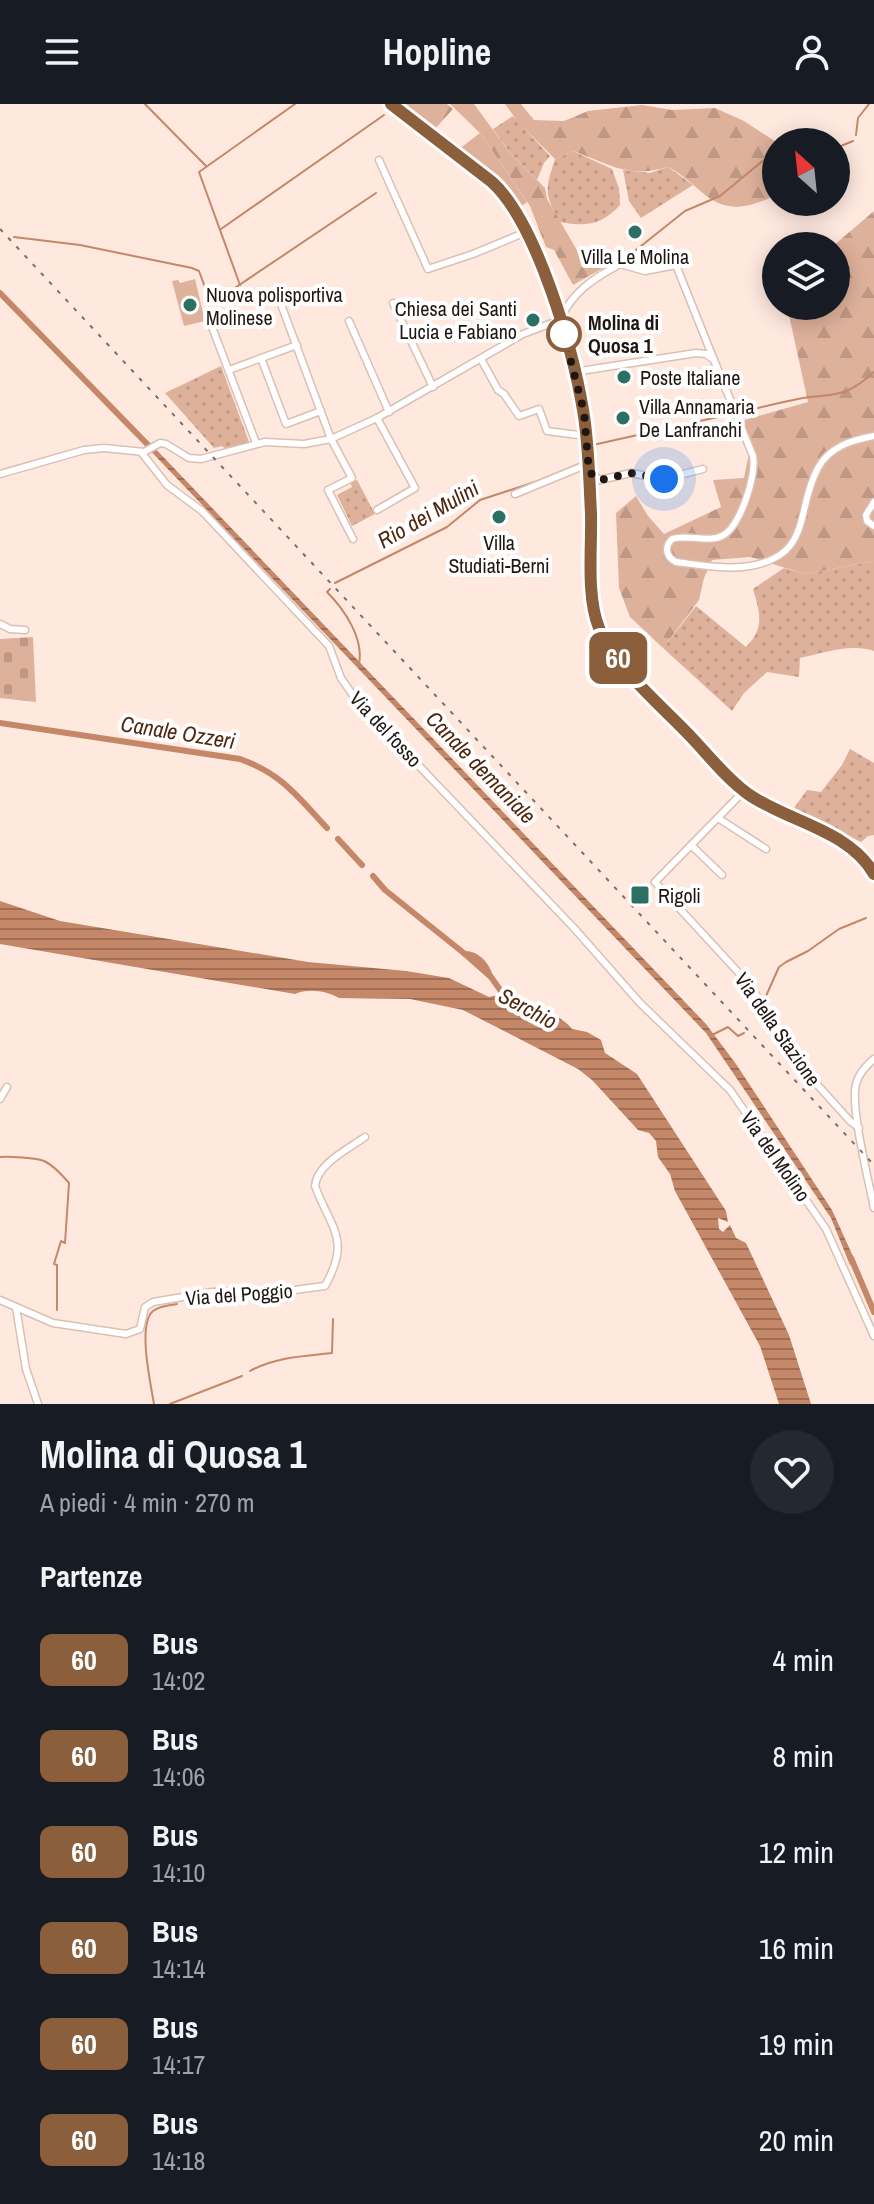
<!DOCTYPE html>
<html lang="it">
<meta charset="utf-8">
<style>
:root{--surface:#171b24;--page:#242831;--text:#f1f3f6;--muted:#9ea1a6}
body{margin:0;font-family:"Archivo Narrow",sans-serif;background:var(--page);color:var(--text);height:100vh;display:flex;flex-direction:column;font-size:30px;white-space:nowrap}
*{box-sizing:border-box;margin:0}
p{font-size:26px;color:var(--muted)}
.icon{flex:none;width:44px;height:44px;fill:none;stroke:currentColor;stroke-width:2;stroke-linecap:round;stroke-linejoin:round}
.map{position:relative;height:1300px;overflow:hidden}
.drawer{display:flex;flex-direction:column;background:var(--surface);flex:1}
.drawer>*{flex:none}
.badge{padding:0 16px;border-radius:12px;font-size:28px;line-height:52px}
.needle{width:52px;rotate:333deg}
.buttons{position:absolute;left:762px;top:24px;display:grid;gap:16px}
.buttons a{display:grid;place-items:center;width:88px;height:88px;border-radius:50%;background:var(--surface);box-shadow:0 4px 20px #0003;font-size:40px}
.you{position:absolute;width:40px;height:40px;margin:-20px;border:6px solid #fff;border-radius:50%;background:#1a73e8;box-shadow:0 0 0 12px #1a73e833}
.map>.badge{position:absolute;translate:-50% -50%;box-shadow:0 0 0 4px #fff}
h2{padding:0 40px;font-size:30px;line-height:72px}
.round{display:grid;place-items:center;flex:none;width:84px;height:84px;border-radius:42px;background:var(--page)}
.headline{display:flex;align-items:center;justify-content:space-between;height:136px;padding:0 40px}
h1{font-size:38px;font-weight:800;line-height:60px}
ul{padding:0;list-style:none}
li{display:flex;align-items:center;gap:24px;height:96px;padding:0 40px}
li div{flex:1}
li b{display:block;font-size:30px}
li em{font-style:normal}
li .badge{min-width:88px;font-weight:700;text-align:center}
header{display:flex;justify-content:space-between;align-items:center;height:104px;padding:0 40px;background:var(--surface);font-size:36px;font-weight:800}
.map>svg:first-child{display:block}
.grass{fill:url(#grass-dots)}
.forest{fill:url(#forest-firs)}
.cemetery{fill:url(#cemetery-stones)}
.park{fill:#deb19b}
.water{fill:url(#water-rules)}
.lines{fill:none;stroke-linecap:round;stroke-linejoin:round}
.stream{stroke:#c48768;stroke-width:2}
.canal{stroke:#c48768;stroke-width:6}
.minor-casing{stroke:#dac0b4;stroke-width:9}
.major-casing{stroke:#d7d5d4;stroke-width:10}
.minor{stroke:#fff;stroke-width:6}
.major{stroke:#87ead9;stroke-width:7}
.rail{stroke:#7e6f69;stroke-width:2;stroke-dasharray:4 8;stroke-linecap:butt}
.line-casing{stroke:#fff;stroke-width:18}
.line{stroke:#8b5e3c;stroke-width:12}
.walk{stroke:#1f1612;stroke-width:8;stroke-dasharray:0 14.4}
.poi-dot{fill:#2c7063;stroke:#fff;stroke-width:3}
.stop-dot{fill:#fff;stroke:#8b5e3c;stroke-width:4}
.labels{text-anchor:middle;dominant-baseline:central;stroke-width:8;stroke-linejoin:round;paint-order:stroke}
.poi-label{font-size:20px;fill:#1f1612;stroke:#fff;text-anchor:start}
.stop-label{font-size:20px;font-weight:bold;fill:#1f1612;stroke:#fff;text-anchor:start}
.street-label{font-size:20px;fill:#1f1612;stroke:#fff}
.water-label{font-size:22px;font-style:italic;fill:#4f260f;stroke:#fff}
</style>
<header><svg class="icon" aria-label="menu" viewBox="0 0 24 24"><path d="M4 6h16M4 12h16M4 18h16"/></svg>Hopline<svg class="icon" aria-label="person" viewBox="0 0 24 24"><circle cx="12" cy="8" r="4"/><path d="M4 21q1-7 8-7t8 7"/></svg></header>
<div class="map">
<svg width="874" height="1300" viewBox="0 0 874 1300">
<defs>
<pattern id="grass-dots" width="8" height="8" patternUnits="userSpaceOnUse" patternTransform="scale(2)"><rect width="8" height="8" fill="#deb19b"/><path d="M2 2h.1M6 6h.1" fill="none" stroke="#be9884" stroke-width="1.8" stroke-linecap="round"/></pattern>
<pattern id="forest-firs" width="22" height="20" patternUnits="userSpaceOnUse" patternTransform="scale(2)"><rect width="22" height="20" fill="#deb19b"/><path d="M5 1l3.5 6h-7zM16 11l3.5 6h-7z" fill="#be9884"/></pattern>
<pattern id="cemetery-stones" width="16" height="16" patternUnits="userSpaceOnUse" patternTransform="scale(2)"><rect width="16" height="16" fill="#deb19b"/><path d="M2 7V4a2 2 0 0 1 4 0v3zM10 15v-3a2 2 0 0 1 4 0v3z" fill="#be9884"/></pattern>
<pattern id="water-rules" width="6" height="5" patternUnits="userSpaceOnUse" patternTransform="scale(2)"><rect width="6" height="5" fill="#c48768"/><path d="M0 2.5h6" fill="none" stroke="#9f6d54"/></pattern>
</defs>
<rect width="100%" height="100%" fill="#ffe9df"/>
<!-- grass -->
<g class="grass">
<path d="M513 12 550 52 544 59 537 76 511 50 493 25Z"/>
<path d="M573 47 612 65 619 84 620 101C602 121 586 123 560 118 544 91 545 85 555 55Z"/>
<path d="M668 63 693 81 641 114 629 97 623 66 650 69Z"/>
<path d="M221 262 249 338 226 345 222 342 214 344 165 289Z"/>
<path d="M357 376 375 410 352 422 337 391 352 383 350 378Z"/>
<path d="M874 457V547C852 539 822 549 800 554L799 573 767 568 744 589 732 607 663 544 696 502 746 543C765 524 760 509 753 485L784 464 805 470Z"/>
<path d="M850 645 874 659V731L868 732 861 738 794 704 807 686 821 688 842 661Z"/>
</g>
<!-- forest -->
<g class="forest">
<path d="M403 0H447L453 5 435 25Z"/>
<path d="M450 0H474L511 50 545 84 547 95 578 148 604 150 619 155 573 181 554 146 546 143 530 102 480 29Z"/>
<path d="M505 0H521L534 16 564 17 588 7 642 1 672 6 715 4 744 17 776 38V89C769 96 762 97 753 100 711 112 701 80 668 63 627 75 610 60 573 47L555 55 518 18Z"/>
<path d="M874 107V457L805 470 750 453 712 456 704 474 699 496 663 544 630 513 619 484 616 409 636 392 648 412 664 430 721 403 713 376 744 374 749 349 737 318 808 298 787 202H836V142H833Z"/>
</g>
<!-- cemetery -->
<path class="cemetery" d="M33 533 36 598 0 594V535Z"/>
<!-- park -->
<g class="park">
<path d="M480 29 527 98 519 104 503 82 458 46Z"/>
<path d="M195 175 205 217 184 222 172 177 178 176 180 179Z"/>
</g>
<!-- water -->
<g class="water">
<path d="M148 337 706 920 736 960 832 1106 856 1159 850 1161 831 1114 706 929 144 340Z"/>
<path d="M0 797 60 817 308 858 406 867 449 874 489 893C509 886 560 909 572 925L587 928 601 936 605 949 637 970 726 1107 728 1118 718 1114 719 1125 723 1128 730 1121 736 1134 746 1139 789 1231 811 1300H779L760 1242 675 1087 670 1070 658 1053 656 1037 649 1029 638 1026 592 976 578 965 463 906 410 895 339 894C327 887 308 884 295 890L0 840Z"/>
</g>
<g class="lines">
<!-- stream -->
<g class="stream">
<path d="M145 0 206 62"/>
<path d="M856 31 858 14 869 0"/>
<path d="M836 44 853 37"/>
<path d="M221 125 384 11"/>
<path d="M14 133 80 141 192 164 199 167 211 200 376 89"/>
<path d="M626 154 685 107 720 92 776 46"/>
<path d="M240 181 199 68 295 0"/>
<path d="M740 309C761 303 782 298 803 294 838 289 845 294 874 268"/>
<path d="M593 341 731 310"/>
<path d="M335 479 447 423 480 396 538 377 584 358"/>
<path d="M330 485 327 488C344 505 364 534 359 560"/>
<path d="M769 902 766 892 779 863 786 858 808 847 839 825 866 814"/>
<path d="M712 931 728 923 738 932 744 929"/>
<path d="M0 1053C8 1052 37 1054 44 1057 53 1061 63 1072 69 1079L65 1139 61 1137 54 1160 57 1161V1206"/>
<path d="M186 1198 212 1195"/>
<path d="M250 1267C275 1253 304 1252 332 1249L333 1215"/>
<path d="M154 1300C151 1281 137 1220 153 1207 159 1202 169 1201 177 1200"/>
<path d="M170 1300 242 1272"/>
</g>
<!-- canal -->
<g class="canal">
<path d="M0 189 151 344"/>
<path d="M0 619 240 655C282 670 297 692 327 724"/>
<path d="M338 735 362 761"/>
<path d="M373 772 385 786 465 850 491 873 508 897"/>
<path d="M465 850C478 850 486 861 490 872"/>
<path d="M851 1154 874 1208"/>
</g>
<defs>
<g id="minor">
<path d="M379 56 428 165 473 150 526 128"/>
<path d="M393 199 433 283"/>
<path d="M282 203 331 335 352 374 328 386 353 435"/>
<path d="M349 217 389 308"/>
<path d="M212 223 256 339"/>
<path d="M261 254 286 320 321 307"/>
<path d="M481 255 498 286 504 290 519 312 539 305 547 327 586 332"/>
<path d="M229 266 297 241"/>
<path d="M574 268 696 249 706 250 714 256 753 352C757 371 740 423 722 432 708 439 687 430 672 435 664 443 666 453 676 458 700 461 726 466 750 462 813 451 795 406 818 364 829 343 852 336 874 332"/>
<path d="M141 348 167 381 202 407 329 542 341 574 357 597 574 824 640 899 730 986 826 1125 874 1232"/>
<path d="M589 368 600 376 631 369 664 375 703 365"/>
<path d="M0 370 84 346 104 344 144 348 160 339 166 340 189 354 201 355 265 338 304 340 331 335 377 314 523 230 560 216C572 188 594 174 620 160L645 167 676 161 714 256"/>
<path d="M515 390 588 360"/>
<path d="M874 398 866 411 867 417 874 422"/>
<path d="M377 406 415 384 377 314"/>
<path d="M0 520 10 525 25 526"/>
<path d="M744 687 655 778 751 882 795 956 850 1017 859 1024"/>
<path d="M718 714 766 745"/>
<path d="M691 741 722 771"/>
<path d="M874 955C866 962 859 969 856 980 850 1003 869 1078 874 1104"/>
<path d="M0 995 7 983"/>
<path d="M0 1196 53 1219 126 1230 140 1225 145 1203 153 1198 212 1188H279L325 1182C351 1135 332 1127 315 1082 317 1060 348 1045 365 1033"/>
<path d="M16 1203 26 1265 38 1300"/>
</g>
<path id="major" d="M391 0 492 78C536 120 573 246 583 306 589 340 589 375 591 409 592 443 586 493 598 524 614 563 663 604 692 634 710 653 727 675 748 690 788 718 848 726 874 770"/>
</defs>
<!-- minor casing -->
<use href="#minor" class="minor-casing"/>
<!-- major casing -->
<use href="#major" class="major-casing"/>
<!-- minor -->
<use href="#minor" class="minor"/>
<!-- major -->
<use href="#major" class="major"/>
<!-- rail -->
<path class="rail" d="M0 125 874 1061"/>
</g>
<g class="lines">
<defs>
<path id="line" d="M391 0 492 78C537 119 573 246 583 306 589 340 589 375 591 409 592 443 586 492 599 524 614 563 663 603 692 634 710 653 727 675 748 690 788 718 849 726 874 770"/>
</defs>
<!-- line casing -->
<use href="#line" class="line-casing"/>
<!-- line -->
<use href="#line" class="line"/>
<!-- walk -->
<path class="walk" d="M564 230 562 223 584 308 589 368 600 376 631 369 664 375"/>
</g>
<!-- markers -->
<g class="poi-dot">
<circle cx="635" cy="128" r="8"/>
<circle cx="190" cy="201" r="8"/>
<circle cx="533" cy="216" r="8"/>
<circle cx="624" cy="273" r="8"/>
<circle cx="623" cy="314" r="8"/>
<circle cx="499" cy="413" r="8"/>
<rect x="630" y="781" width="20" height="20" rx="4"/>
</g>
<circle class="stop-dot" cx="564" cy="230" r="16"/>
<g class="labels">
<!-- poi labels -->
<g class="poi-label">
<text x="635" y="152" text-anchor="middle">Villa Le Molina</text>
<text x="206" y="190">Nuova polisportiva<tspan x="206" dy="23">Molinese</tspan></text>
<text x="517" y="204" text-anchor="end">Chiesa dei Santi<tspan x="517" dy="23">Lucia e Fabiano</tspan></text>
<text x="640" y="273">Poste Italiane</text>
<text x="639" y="302">Villa Annamaria<tspan x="639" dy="23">De Lanfranchi</tspan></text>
<text x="499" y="438" text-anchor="middle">Villa<tspan x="499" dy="23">Studiati-Berni</tspan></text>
<text x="658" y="791">Rigoli</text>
</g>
<!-- stop labels -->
<g class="stop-label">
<text x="588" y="218">Molina di<tspan x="588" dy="23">Quosa 1</tspan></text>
</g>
<!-- street labels -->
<g class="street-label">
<text transform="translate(386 625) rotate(47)">Via del fosso</text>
<text transform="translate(778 925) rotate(55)">Via della Stazione</text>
<text transform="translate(776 1052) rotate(55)">Via del Molino</text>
<text transform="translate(239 1190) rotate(-4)">Via del Poggio</text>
</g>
<!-- water labels -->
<g class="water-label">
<text transform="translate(428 410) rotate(-30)">Rio dei Mulini</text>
<text transform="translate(178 628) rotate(9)">Canale Ozzeri</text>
<text transform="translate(481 663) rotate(46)">Canale demaniale</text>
<text transform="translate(528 904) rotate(28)">Serchio</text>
</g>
</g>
</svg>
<div class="buttons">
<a><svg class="needle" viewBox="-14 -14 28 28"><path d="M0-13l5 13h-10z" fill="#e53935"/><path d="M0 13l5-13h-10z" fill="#9ea1a6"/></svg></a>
<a><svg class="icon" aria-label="layers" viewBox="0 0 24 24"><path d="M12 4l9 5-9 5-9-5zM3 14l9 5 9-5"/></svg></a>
</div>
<div class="you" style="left:664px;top:375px"></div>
<b class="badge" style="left:618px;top:554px;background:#8b5e3c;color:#fff">60</b>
</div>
<section class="drawer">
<div class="headline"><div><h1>Molina di Quosa 1</h1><p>A piedi · 4 min · 270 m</p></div><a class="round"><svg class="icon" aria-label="heart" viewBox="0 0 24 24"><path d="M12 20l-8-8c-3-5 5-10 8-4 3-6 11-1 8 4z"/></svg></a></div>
<h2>Partenze</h2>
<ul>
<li><span class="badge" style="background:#8b5e3c;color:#fff">60</span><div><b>Bus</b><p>14:02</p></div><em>4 min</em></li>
<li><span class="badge" style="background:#8b5e3c;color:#fff">60</span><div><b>Bus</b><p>14:06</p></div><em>8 min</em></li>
<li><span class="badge" style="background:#8b5e3c;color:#fff">60</span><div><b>Bus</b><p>14:10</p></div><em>12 min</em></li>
<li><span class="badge" style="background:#8b5e3c;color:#fff">60</span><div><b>Bus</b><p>14:14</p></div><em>16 min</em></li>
<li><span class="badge" style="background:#8b5e3c;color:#fff">60</span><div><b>Bus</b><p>14:17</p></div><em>19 min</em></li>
<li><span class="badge" style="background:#8b5e3c;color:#fff">60</span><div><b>Bus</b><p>14:18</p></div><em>20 min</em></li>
</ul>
</section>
